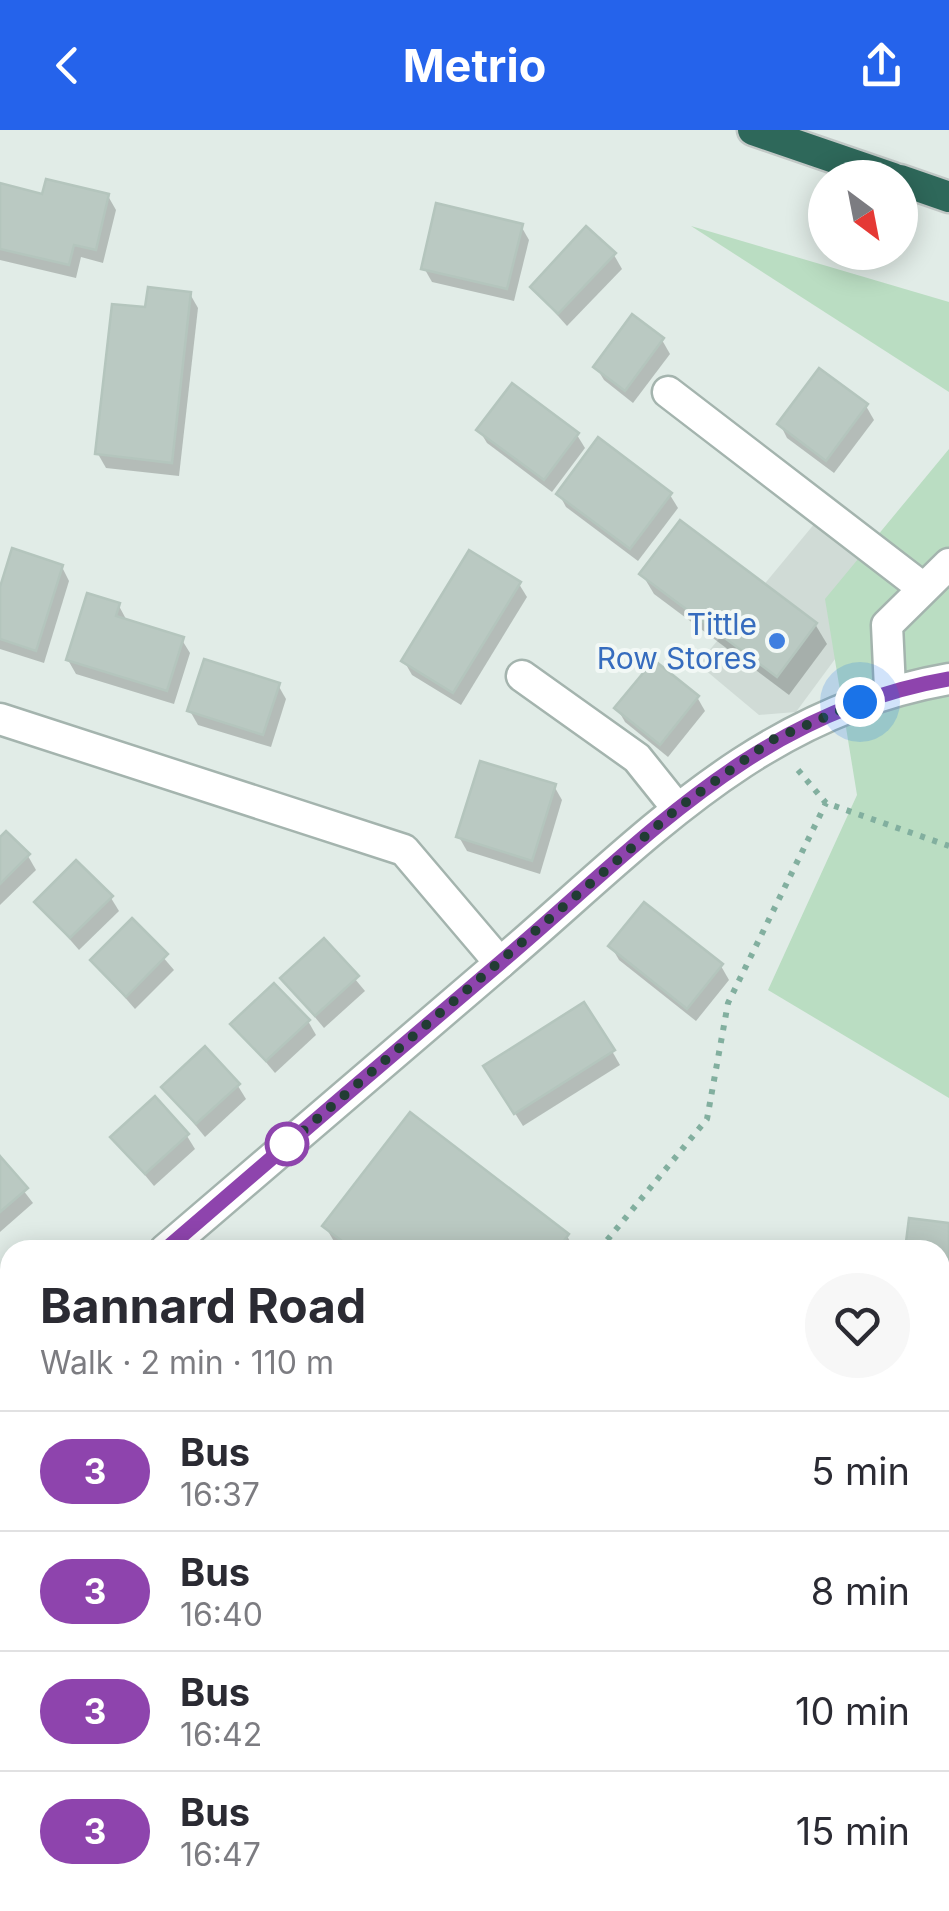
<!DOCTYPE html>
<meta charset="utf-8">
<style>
:root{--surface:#fff;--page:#f7f7f7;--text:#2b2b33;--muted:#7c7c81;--line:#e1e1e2;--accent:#2563eb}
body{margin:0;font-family:Inter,sans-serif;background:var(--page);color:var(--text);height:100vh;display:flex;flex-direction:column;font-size:38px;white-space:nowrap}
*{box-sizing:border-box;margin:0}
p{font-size:32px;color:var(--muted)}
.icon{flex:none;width:55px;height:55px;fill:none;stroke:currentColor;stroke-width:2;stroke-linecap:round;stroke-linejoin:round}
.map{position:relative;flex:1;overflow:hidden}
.drawer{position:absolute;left:0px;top:1110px;width:950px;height:672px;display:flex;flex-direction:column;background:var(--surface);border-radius:30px 30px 0 0;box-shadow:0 5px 25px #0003}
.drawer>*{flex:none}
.badge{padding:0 20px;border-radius:32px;font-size:35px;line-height:65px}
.needle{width:65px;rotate:148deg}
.controls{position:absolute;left:808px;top:30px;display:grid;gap:20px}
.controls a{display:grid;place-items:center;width:110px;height:110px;border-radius:50%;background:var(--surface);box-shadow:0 5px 25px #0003;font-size:50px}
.you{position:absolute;width:50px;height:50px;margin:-25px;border:8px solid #fff;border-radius:50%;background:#1a73e8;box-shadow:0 0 0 15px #1a73e833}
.map>.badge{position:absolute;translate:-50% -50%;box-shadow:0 0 0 5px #fff}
.round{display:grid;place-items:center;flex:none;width:105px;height:105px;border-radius:52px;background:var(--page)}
.overview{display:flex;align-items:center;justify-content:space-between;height:170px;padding:0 40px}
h1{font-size:48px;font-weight:700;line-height:75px}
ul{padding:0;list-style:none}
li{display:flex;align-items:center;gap:30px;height:120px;padding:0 40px;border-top:2px solid var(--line)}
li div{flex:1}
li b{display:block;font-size:38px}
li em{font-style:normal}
li .badge{min-width:110px;font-weight:700;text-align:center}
header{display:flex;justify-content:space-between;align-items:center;height:130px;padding:0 40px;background:var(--accent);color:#fff;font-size:45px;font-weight:700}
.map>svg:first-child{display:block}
.built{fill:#d0dbd6}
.green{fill:#baddc2}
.shadow{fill:#0003}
.building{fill:#bac9c2;stroke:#b4c5bd;stroke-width:2.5}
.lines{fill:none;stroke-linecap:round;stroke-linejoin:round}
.minor-casing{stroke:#a4b4ae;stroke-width:35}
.highway-casing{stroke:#c1c8c6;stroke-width:35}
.path{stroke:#82af9f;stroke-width:6;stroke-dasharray:5 8;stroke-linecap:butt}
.minor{stroke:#fff;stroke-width:30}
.highway{stroke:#2e685a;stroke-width:30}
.line-casing{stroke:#fff;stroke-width:22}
.line{stroke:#8e44ad;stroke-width:15}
.walk{stroke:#223c34;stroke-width:10;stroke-dasharray:0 18}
.shop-dot{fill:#3f7fe0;stroke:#f2f8f5;stroke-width:4}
.stop-dot{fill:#fff;stroke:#8e44ad;stroke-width:5}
.labels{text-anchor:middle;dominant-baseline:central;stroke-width:8;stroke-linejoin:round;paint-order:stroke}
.shop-label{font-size:30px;fill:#366cbe;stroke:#f2f8f5;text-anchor:end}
</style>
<header><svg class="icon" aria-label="back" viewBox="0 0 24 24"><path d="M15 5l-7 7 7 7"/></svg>Metrio<svg class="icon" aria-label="share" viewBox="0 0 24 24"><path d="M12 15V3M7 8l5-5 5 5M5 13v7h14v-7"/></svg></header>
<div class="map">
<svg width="949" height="1781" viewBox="0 0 949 1781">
<rect width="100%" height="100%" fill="#e1ece7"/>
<!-- built -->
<path class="built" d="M820 387 894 449 796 582 759 585 698 534Z"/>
<!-- green -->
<g class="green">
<path d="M691 96 949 172V262Z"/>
<path d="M949 319V968L768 860 857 665 825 469Z"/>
</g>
<!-- shadow -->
<g class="shadow">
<path d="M0 56 44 67 108 66 116 80 103 133 81 127 76 148 0 130Z"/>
<path d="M521 96 529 110 514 171 432 152 424 138Z"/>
<path d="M614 125 622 139 567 196 533 158Z"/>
<path d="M190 164 198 178 179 346 106 338 98 324 147 180Z"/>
<path d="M662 210 670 224 633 273 604 250 596 237Z"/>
<path d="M820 241 866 276 874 290 834 343 787 308 780 294Z"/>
<path d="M479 300 577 305 585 318 552 362 487 313Z"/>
<path d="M559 364 670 365 678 378 638 431 566 377Z"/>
<path d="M62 437 69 451 44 533 0 519V465Z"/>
<path d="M642 444 815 494 827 514 789 565 654 464Z"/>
<path d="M519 454 527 467 461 575 412 545 404 531Z"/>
<path d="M119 476 126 489 182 510 190 523 174 574 76 544 68 530Z"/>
<path d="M278 555 286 569 271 617 198 595 190 581Z"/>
<path d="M697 567 705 581 668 627 625 592 617 578Z"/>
<path d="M554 656 562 670 540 744 467 721 459 707Z"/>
<path d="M0 710 28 726 36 740 0 775Z"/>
<path d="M111 768 119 781 79 820 37 772Z"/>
<path d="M132 791 174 840 135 879 93 831Z"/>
<path d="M324 812 365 861 324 898 283 849Z"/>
<path d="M611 816 721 836 729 850 696 891 619 830Z"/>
<path d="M308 891 316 905 275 943 234 894Z"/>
<path d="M612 921 620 935 523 996 494 950Z"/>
<path d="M238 956 246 969 205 1007 164 957Z"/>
<path d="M187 1006 195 1019 154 1056 113 1007Z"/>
<path d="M0 1030 33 1073 0 1102Z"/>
<path d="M325 1096 567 1106 575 1120H339Z"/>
<path d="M949 1096V1163L940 1162V1120H907Z"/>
<path d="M10 1404V1535L0 1544V1413Z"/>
<path d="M940 1435 949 1443V1538L940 1530Z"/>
<path d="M0 1616 10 1628V1643L0 1645Z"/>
<path d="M395 1772H441L432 1781H402Z"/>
</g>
<!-- building -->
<g class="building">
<path d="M46 49 109 64 96 120 74 115 69 135 0 119V53L42 64Z"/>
<path d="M436 73 523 94 507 159 421 139Z"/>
<path d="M586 96 616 123 558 184 530 157Z"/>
<path d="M148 157 191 162 172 333 95 324 112 174 145 177Z"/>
<path d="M632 184 664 208 625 261 593 237Z"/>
<path d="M819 238 868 274 826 331 777 294Z"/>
<path d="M512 253 579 303 544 350 476 300Z"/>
<path d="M598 307 672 363 630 419 556 364Z"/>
<path d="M680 390 817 493 777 547 639 444Z"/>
<path d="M12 418 63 435 36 521 0 509V457Z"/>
<path d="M469 420 521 452 453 563 401 531Z"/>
<path d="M87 463 120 473 116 486 184 507 167 561 66 530Z"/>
<path d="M204 529 280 553 263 605 187 581Z"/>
<path d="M654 530 699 566 660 615 614 578Z"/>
<path d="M480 631 556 654 532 731 456 707Z"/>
<path d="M6 701 30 724 0 754V707Z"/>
<path d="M76 730 113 766 70 808 34 772Z"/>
<path d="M644 772 723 834 687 879 608 816Z"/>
<path d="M132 788 168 824 126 867 90 830Z"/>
<path d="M324 808 359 846 315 886 280 848Z"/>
<path d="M274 853 310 890 266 931 230 894Z"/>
<path d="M584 872 615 920 514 984 483 936Z"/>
<path d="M205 916 240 954 196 994 161 957Z"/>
<path d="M155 966 189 1004 145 1044 110 1007Z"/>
<path d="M410 982 569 1104 557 1120H354L322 1096Z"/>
<path d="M0 1026 28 1058 0 1082Z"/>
<path d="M909 1088 949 1093V1151L940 1150V1120H905Z"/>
<path d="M10 1401V1505L0 1514V1410Z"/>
<path d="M940 1431 949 1439V1531L940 1523Z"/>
<path d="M949 1704V1732L940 1724V1714Z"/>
<path d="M949 1736V1781H927L917 1772H940V1746Z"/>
<path d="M259 1772H327L334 1781H249Z"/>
</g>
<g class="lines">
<defs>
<g id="minor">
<path d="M668 262 923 458"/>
<path d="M522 546 637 628 677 678"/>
<path d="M890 559 887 495 949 434"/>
<path d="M0 589 404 720 500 833"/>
<path d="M165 1120C276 1024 388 929 500 833 642 712 757 582 949 549"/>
<path d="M0 1278 10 1268"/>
<path d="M940 1348 949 1352"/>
</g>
<g id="highway">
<path d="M753 0 893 48"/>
<path d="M900 50 949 67"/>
</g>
</defs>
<!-- minor casing -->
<use href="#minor" class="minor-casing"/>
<!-- highway casing -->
<use href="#highway" class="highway-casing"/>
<!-- path -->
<g class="path">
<path d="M798 640 826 673 949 716"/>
<path d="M599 1120 707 989 728 873 826 673"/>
<path d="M0 1580 10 1589"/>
<path d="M77 1781 84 1772"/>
</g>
<!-- minor -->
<use href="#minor" class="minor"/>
<!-- highway -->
<use href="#highway" class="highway"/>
</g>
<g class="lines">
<defs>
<path id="line" d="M165 1120C276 1024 388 928 500 833 643 712 756 582 949 549"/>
</defs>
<!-- line casing -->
<use href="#line" class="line-casing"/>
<!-- line -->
<use href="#line" class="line"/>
<!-- walk -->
<path class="walk" d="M287 1014 275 1025 678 678 772 610 860 572"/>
</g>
<!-- markers -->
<circle class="shop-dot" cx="777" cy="511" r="10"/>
<circle class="stop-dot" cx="287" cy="1014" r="20"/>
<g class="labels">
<!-- shop labels -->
<g class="shop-label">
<text x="757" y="494">Tittle<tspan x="757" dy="34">Row Stores</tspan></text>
</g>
</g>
</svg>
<div class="controls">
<a><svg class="needle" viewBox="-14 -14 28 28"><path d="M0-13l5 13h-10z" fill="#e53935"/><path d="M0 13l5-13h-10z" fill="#7c7c81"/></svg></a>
</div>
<div class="you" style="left:860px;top:572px"></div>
<section class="drawer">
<div class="overview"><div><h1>Bannard Road</h1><p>Walk · 2 min · 110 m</p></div><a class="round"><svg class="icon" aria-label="heart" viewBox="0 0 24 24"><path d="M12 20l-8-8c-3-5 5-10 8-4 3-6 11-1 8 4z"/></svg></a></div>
<ul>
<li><span class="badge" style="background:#8e44ad;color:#fff">3</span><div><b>Bus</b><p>16:37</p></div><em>5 min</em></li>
<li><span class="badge" style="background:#8e44ad;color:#fff">3</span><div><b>Bus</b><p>16:40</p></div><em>8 min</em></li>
<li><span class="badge" style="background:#8e44ad;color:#fff">3</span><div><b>Bus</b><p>16:42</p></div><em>10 min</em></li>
<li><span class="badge" style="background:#8e44ad;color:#fff">3</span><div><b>Bus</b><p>16:47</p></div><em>15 min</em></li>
</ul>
</section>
</div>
